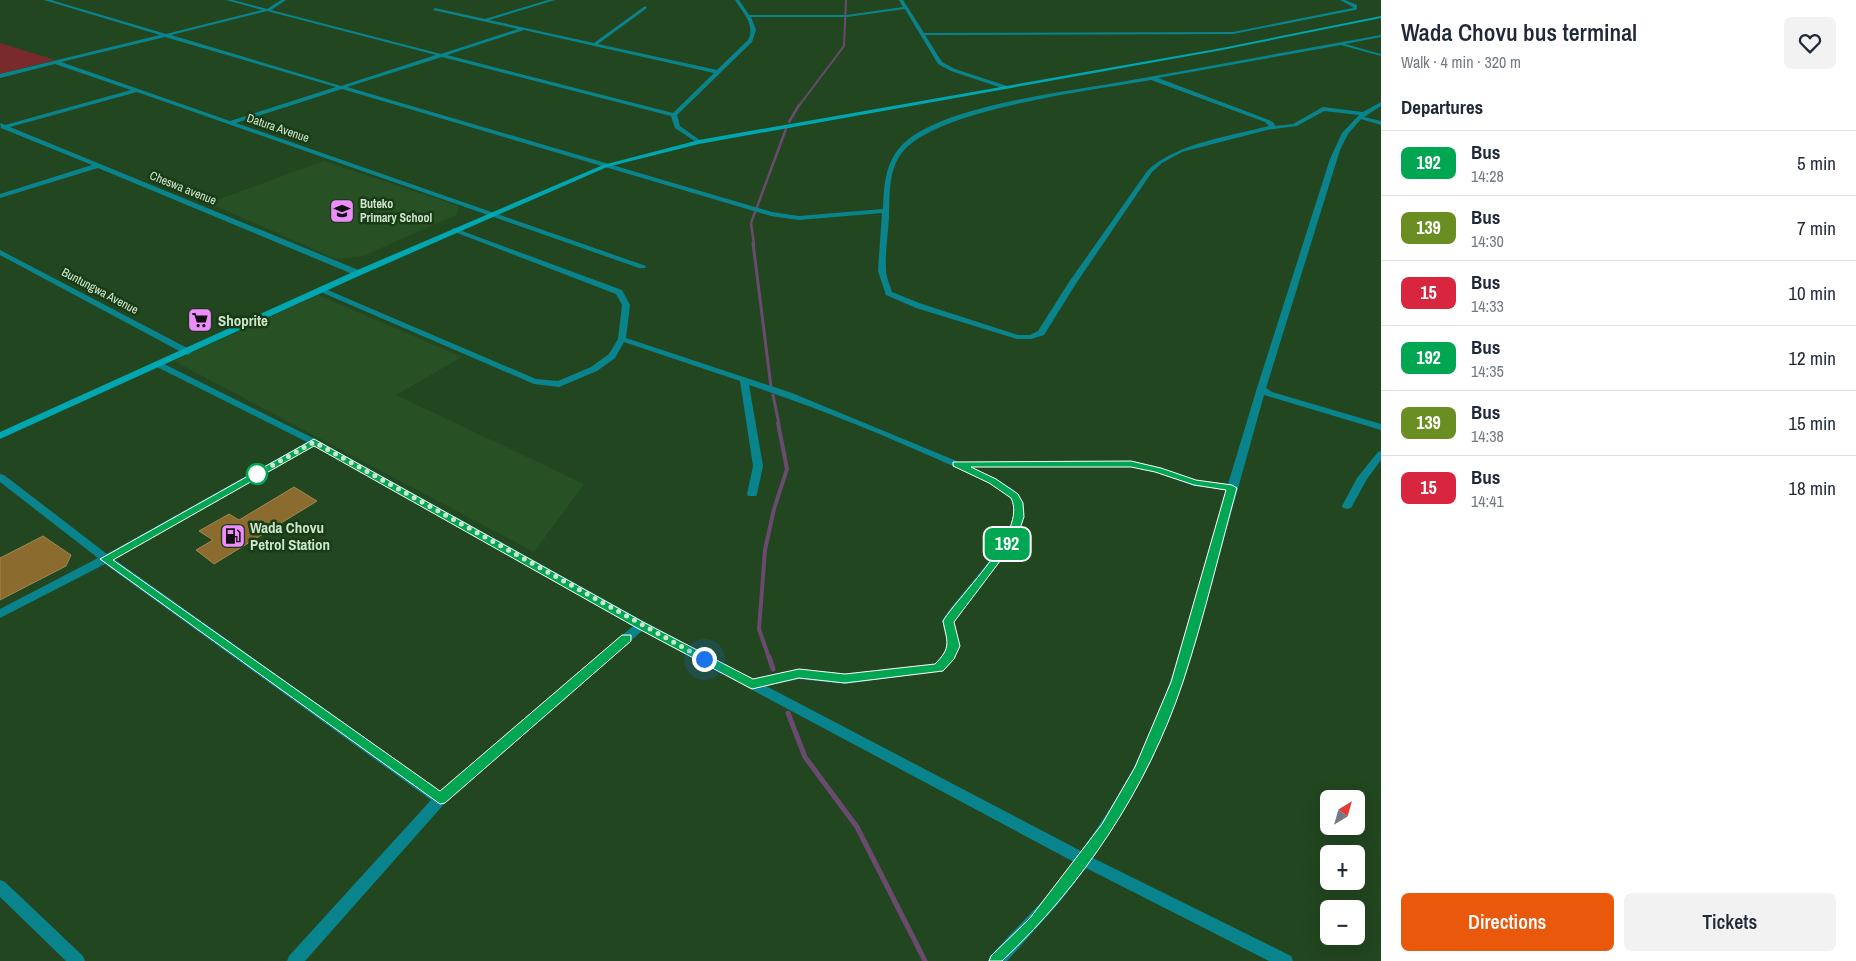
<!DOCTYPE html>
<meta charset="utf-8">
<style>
:root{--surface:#fff;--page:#f2f2f3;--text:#1f2937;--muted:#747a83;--line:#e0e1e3;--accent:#ea580c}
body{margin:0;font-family:"Archivo Narrow",sans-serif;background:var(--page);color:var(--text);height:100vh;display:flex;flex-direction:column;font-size:19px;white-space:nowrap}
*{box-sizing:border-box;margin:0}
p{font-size:16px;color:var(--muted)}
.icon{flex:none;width:28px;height:28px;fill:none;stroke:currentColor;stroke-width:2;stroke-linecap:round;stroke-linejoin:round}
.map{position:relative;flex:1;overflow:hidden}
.side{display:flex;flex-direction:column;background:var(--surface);width:475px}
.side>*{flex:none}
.badge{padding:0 10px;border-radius:8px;font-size:18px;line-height:32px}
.needle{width:32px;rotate:37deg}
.fabs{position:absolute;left:1320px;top:790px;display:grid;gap:10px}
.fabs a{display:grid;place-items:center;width:45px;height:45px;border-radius:8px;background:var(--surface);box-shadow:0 5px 20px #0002;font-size:25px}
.you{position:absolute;width:25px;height:25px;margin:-12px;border:4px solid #fff;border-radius:50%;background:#1a73e8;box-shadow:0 0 0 8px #1a73e833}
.map>.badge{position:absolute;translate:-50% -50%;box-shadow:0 0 0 2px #fff}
h2{padding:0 20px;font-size:19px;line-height:45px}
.round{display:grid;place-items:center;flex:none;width:52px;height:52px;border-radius:8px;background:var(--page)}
.summary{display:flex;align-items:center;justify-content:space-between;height:85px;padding:0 20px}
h1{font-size:24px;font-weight:600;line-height:38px}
.action{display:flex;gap:10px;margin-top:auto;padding:10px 20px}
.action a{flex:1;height:58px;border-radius:8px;background:var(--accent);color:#fff;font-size:20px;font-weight:600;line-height:58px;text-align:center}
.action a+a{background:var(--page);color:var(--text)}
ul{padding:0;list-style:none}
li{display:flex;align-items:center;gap:15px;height:65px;padding:0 20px;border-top:1px solid var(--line)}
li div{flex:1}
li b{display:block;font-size:19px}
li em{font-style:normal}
li .badge{min-width:55px;font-weight:700;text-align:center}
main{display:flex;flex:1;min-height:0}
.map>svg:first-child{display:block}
.built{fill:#275125}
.green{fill:#792a2b}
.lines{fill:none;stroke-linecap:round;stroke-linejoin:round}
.stream-far4{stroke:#6b4a70;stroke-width:2}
.stream-far3{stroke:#6b4a70;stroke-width:2.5}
.stream-far2{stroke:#6b4a70;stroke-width:3}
.stream-far1{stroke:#6b4a70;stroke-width:4}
.stream{stroke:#6b4a70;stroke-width:5}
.building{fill:#8b6c2e;stroke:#a28754}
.street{fill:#0a848c;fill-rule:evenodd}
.secondary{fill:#00a6b0;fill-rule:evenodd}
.line{fill:#00a651;stroke:#fff}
.walk{stroke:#d0e5ce;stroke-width:5;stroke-dasharray:0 9}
.stop-dot{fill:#fff;stroke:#00a651;stroke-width:2.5}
.labels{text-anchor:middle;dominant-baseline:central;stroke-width:5;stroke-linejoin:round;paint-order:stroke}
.far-street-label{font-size:12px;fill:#d0e5ce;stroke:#183c15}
.far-poi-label{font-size:12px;font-weight:bold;fill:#d0e5ce;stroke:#183c15;text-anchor:start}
.poi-label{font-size:15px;font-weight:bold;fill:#d0e5ce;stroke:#183c15;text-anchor:start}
</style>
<main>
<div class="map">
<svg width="1381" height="961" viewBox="0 0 1381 961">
<rect width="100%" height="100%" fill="#224620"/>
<!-- built -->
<g class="built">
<path d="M323 161 459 206 456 215 363 256 336 259 209 203Z"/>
<path d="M318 295 462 357 396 395 584 484 534 552 174 361Z"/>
</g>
<!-- green -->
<path class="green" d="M0 43 55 60 0 74Z"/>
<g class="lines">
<!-- stream-far4 -->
<path class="stream-far4" d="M798 107 844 46 846 0"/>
<!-- stream-far3 -->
<g class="stream-far3">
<path d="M789 122 799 105"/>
<path d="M754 245 751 223 786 129"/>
</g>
<!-- stream-far2 -->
<g class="stream-far2">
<path d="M753 243 771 387"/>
<path d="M773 395 779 424"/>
</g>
<!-- stream-far1 -->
<path class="stream-far1" d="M769 658 759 629 765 550 774 509 787 469 778 423"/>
<!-- stream -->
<g class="stream">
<path d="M769 657 773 669"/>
<path d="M788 713 805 757 857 827 925 961"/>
</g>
</g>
<!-- building -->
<g class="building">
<path d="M294 487 317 501 214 564 196 550 213 540 199 531 229 514 239 520Z"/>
<path d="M43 536 71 555 66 566 0 600V558Z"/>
</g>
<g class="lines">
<!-- street -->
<g class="street">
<path d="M44 0H51L166 34 262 10 226 0H233L267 9 281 0H286L271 10 441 54 518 29 433 10 435 8 485 19 548 0H555L489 20 594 43 645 6 647 8 598 44 717 70 748 40C756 25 743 13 735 0H739L749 15H847L903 7 899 0H903L924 33 1233 32 1353 8V7L1340 0H1345L1357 5V9L1355 10 1233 34 925 35 942 62 955 69 1007 86V88L1005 89 951 71 938 64 905 9 847 17H751L756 30 752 42 677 115 680 126 701 141 702 142 699 144 675 128 671 116 442 57 347 87 772 212 799 216 883 209C884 185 885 161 904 143 946 104 1074 91 1132 80 1215 65 1298 50 1381 35V37L1345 44 1381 54V56L1341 45 1158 78 1269 120 1274 123 1275 126 1293 124 1323 107 1363 112 1381 102V106L1364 117 1381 121V125L1361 119 1348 134 1340 150 1266 388 1272 392 1381 424V430L1264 395 1191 657 1169 721 1152 759 1130 800 1093 858 1291 956 1293 961H1269L1086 868 1058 904 1007 961H988L990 956 1048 895 1074 862 642 631 445 803 305 961H287L289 956 431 800 105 564 0 618V609L98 558 0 482V474L4 475 107 554 307 442 155 366 154 364 155 362 158 361 317 440 645 622 753 679 799 669 845 674 936 664C952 646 947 643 942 621 959 594 1011 544 1014 515 1015 507 1012 500 1007 494 993 481 970 474 953 466 887 436 818 408 749 385L763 466 757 494 756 496H748L747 494 753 466 740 381 624 342 615 358 597 371 559 387 534 384 316 290 317 288H323L536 379 558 381 591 367 609 354 618 339 622 305 616 294 452 231 451 230 454 228 622 290 630 305 626 338 792 393 959 462 1131 461 1161 468 1196 480 1228 484 1257 388 1330 159 1342 133 1359 115 1324 111 1297 126 1267 130 1182 152 1162 163 1152 172 1077 282 1044 335 1031 339H1017L916 308 886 295 878 271 882 213 799 220 771 216 342 89 236 123 646 266 645 268H639L137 92 10 127 361 271V275H355L98 168 0 198V194L92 165 1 128 0 123 5 125 131 90 55 64 0 78V74L160 35ZM267 11 436 55 341 86 171 35ZM524 30 714 73 673 113 447 55ZM165 37 336 87 230 121 61 62ZM1151 80 1265 122 1269 126C1230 136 1178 143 1148 170L1069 282 1038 331 1030 335H1018L922 304 892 292C890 285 886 277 886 270 885 253 888 234 889 217 890 196 888 172 901 154 932 109 1096 90 1151 80ZM314 446 633 626 440 791 114 559ZM971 467H1131L1155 472 1194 486 1226 490C1204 567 1186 645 1156 719 1137 767 1111 810 1081 851L766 686 799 679 845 684 943 671C963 649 961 649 954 621L1016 539 1024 517 1023 503 1014 490 997 479Z"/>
<path d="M0 250 191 350 192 352 188 355 185 354 0 255Z"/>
<path d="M1381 451V460L1367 479 1351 508 1347 509 1343 508 1342 506 1357 478 1378 452Z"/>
<path d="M0 880 5 882 83 956 85 961H66L0 897Z"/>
</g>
<!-- secondary -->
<path class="secondary" d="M1381 16V18L1222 50 699 144 607 167 361 275 0 439V432L355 271 603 165 699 140 1222 48Z"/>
</g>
<!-- line -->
<path class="line" d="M314 439 645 623 753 679 799 669 845 674 935 664C952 647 947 642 943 621 960 593 1028 532 1011 498L989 483 953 466V462L1131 461 1161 468 1196 480 1232 485 1237 488C1219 553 1204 618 1183 682 1147 790 1082 886 1002 961H989L991 956 1030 918 1102 824 1135 767 1171 682 1226 490 1194 485 1155 472 1131 467H971L996 479 1018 494 1023 503 1024 517 1016 540 954 622 960 646 954 659 943 671 845 683 799 678 752 689 748 687 637 628 314 446 113 560 440 791 622 635H631V641L445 803 440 804 100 559Z"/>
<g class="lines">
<!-- walk -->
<path class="walk" d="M257 474 314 442 704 659"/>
</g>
<!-- icons -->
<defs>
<symbol id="school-square" viewBox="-11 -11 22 22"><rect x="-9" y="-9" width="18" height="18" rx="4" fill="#ed8cfa" stroke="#183c15"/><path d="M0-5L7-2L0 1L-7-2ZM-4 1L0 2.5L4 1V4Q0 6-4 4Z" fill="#111"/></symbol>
<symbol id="supermarket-square" viewBox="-11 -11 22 22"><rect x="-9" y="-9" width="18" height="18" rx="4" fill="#ed8cfa" stroke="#183c15"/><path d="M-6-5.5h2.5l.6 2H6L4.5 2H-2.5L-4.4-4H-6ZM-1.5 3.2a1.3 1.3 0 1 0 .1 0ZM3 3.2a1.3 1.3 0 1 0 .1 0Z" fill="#111"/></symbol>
<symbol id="fuel-square" viewBox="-11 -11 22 22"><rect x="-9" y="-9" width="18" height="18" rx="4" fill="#ed8cfa" stroke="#183c15"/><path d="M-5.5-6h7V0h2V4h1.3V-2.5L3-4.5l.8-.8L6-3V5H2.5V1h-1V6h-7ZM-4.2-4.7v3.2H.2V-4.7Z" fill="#111"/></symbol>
</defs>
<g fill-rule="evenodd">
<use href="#school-square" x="328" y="197" width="28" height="28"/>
<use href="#supermarket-square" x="186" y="306" width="28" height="28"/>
<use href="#fuel-square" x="219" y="522" width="28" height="28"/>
</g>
<!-- markers -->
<circle class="stop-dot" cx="257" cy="474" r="10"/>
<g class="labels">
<!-- far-street labels -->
<g class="far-street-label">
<text transform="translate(278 128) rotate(19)">Datura Avenue</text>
<text transform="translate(183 188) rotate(22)">Cheswa avenue</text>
<text transform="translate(100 291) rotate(28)">Buntungwa Avenue</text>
</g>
<!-- far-poi labels -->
<g class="far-poi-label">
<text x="360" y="204">Buteko<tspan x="360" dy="14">Primary School</tspan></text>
</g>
<!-- poi labels -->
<g class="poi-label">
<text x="218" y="320">Shoprite</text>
<text x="250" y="527">Wada Chovu<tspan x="250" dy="17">Petrol Station</tspan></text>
</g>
</g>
</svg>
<div class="fabs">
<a><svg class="needle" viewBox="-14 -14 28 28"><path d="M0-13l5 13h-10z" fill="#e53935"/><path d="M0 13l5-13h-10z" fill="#747a83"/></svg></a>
<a>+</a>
<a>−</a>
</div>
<div class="you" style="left:704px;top:659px"></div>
<b class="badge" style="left:1007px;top:544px;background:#00a651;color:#fff">192</b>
</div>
<section class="side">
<div class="summary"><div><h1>Wada Chovu bus terminal</h1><p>Walk · 4 min · 320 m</p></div><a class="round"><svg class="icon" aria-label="heart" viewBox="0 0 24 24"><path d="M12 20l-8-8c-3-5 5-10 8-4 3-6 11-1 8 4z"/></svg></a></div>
<h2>Departures</h2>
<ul>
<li><span class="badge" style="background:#00a651;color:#fff">192</span><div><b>Bus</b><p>14:28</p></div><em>5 min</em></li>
<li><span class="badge" style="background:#6b8e23;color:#fff">139</span><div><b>Bus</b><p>14:30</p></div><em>7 min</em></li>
<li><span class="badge" style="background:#d7263d;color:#fff">15</span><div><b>Bus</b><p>14:33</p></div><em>10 min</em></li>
<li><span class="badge" style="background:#00a651;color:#fff">192</span><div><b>Bus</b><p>14:35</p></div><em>12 min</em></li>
<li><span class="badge" style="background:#6b8e23;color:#fff">139</span><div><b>Bus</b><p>14:38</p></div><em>15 min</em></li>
<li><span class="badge" style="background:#d7263d;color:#fff">15</span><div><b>Bus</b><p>14:41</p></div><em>18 min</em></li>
</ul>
<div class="action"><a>Directions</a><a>Tickets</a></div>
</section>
</main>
